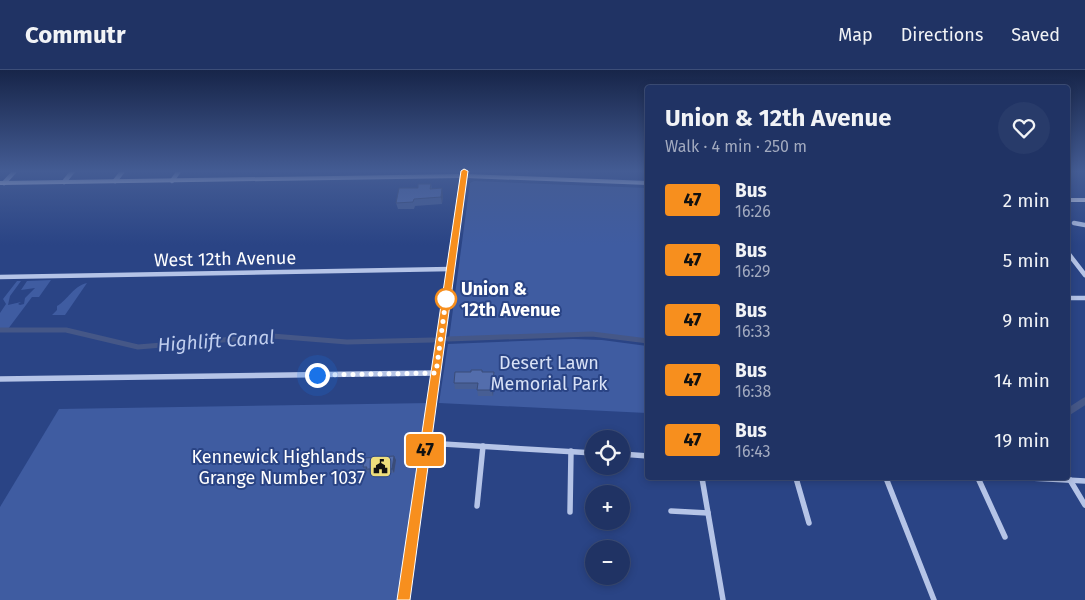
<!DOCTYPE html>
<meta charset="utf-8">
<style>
:root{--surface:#203364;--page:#283b6a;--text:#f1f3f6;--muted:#a2aabf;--line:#3d4e78}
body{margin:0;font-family:"Fira Sans",sans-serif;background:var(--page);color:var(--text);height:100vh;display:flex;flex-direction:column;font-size:19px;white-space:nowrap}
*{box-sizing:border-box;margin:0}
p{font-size:16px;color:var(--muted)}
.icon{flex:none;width:28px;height:28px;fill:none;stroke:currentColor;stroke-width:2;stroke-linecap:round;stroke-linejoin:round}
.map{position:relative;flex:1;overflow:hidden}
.side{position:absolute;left:645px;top:15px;width:425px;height:395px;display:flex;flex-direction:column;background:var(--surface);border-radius:5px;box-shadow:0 2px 8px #0003,0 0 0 1px var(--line)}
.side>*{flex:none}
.badge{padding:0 10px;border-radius:4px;font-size:18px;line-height:32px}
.tools{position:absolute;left:585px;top:360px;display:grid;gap:10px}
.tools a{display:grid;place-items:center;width:45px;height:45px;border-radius:50%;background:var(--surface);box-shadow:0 2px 8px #0003,0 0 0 1px var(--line);font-size:25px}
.you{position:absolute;width:25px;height:25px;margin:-12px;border:4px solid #fff;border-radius:50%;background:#1a73e8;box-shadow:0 0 0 8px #1a73e833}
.map>.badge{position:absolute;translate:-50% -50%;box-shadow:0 0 0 2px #fff}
.round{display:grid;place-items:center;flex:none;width:52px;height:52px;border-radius:26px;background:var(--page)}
.headline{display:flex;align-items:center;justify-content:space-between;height:85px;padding:0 20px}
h1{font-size:24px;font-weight:700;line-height:38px}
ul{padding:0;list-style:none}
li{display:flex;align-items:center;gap:15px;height:60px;padding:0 20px}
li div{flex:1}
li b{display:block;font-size:19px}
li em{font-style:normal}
li .badge{min-width:55px;font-weight:700;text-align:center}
header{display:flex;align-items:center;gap:30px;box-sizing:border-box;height:70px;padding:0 25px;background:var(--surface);border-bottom:1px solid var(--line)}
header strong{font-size:24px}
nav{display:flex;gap:28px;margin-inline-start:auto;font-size:18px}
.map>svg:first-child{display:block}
.green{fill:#3f5ca1}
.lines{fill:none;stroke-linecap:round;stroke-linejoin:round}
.canal-far1{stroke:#455787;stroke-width:5}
.canal{stroke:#455787;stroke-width:7}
.street-far1{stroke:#b5c4e7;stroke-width:4.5}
.street{stroke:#b5c4e7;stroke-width:5.5}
.secondary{fill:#dee5f7;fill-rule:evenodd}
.wall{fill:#475e94}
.shaded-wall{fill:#3a4c78}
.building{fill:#536dac;stroke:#3a4c78}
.line{fill:#f78f1e;stroke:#fff}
.walk{stroke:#fff;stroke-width:5;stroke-dasharray:0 9}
.stop-dot{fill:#fff;stroke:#f78f1e;stroke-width:2.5}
.labels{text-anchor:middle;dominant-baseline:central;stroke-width:4;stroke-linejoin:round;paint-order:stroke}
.street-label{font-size:18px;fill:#fff;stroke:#2a4485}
.stop-label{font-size:18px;font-weight:bold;fill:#fff;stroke:#2a4485;text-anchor:start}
.park-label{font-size:18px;fill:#d8e1f6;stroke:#2a4485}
.poi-label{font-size:18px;fill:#fff;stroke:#2a4485;text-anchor:end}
.water-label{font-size:19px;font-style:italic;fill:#c0ceee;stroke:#2a4485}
</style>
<header>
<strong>Commutr</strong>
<nav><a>Map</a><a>Directions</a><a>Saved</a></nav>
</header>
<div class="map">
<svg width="1085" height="530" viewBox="0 0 1085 530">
<rect width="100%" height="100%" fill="#2a4485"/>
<!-- green -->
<g class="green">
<path d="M474 111 647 118V271L590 265 449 269 470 113Z"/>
<path d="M51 210 39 227H32L8 259H0V243L6 234 3 229 17 211H21L10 226 8 235 21 232 18 234 20 235 24 234 25 228 35 218 21 220 27 211Z"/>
<path d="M87 213 65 245H52L57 240V236C69 229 72 217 87 213Z"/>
<path d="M573 269 602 270 647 276V343L439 333 448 274Z"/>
<path d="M431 333 403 530H0V437L59 339Z"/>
</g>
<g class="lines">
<!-- canal-far1 -->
<g class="canal-far1">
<path d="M0 260H66L138 277 272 266 347 272 433 270"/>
<path d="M448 269 592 264 648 271"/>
</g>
<!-- canal -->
<path class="canal" d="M1068 342 1085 331"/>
<!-- street-far1 -->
<g class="street-far1">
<path d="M115 111 123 101"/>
<path d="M172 111 179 101"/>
<path d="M64 112 73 101"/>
<path d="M4 113 15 101"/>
<path d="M1074 153 1085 155"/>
<path d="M1068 183 1085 205"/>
<path d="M0 207 451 199"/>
<path d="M1068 228H1085"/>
</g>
<!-- street -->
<g class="street">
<path d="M0 309 436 303"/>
<path d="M426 373 594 383"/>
<path d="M621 384 648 386"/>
<path d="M702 408 723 530"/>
<path d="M796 408 809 453"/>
<path d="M886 408 934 530"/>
<path d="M978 408 1005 467"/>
<path d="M1030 408 1085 411"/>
<path d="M1070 410 1085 435"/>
<path d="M477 436 483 376"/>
<path d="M671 441 708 443"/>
<path d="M570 442 571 381"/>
</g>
<!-- secondary -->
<g class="secondary">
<path d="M464 101 466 102 467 104 648 111V115L466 108 408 530H398L460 108 0 115V111L461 104 462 102Z"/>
<rect x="1068" y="128" width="17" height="4"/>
</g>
</g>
<!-- wall -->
<g class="wall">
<path d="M431 114 432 119 443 125 442 134 415 136 414 139H398L396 133 418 118Z"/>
<path d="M482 300V302H494V308L493 326H478L477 319H455L454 313 471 302Z"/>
<path d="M394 386 396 390 394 403H369L367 401H366L363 397Z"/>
</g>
<!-- shaded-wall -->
<g class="shaded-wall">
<path d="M442 118 443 125 442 134 441 127Z"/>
<path d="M494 302V308L493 326 492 320Z"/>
<path d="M394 386 396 390 394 403 392 399Z"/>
</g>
<!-- building -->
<g class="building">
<path d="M418 114H431L430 119 442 118 441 127 414 129 413 132 396 133 399 118H418Z"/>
<path d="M471 300H482V302H494L492 320H477L478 313H454L455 302H471Z"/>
<path d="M394 386 392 399H366L367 397H363L365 388Z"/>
</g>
<!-- sky -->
<linearGradient id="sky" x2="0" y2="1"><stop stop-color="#172549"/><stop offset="0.58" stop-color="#445c94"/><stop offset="1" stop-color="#445c94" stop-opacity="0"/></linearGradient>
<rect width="1085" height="175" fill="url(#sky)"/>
<!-- line -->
<path class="line" d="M464 99 468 101 410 530H397L461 101Z"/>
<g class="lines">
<!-- walk -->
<path class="walk" d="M317 305 436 303 446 229"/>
</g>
<!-- icons -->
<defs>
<symbol id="civic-square" viewBox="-11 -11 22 22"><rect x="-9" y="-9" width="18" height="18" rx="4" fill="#eede7c" stroke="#2a4485"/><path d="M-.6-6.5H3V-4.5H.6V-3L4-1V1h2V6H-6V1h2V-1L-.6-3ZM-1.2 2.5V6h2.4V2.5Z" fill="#111"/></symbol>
</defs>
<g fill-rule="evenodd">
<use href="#civic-square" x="368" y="384" width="25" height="25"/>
</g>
<!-- markers -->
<circle class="stop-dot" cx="446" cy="229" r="10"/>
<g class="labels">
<!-- street labels -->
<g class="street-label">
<text transform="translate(225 189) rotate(-1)">West 12th Avenue</text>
</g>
<!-- stop labels -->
<g class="stop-label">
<text x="461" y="219">Union &amp;<tspan x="461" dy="21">12th Avenue</tspan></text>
</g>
<!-- park labels -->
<g class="park-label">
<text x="549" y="293">Desert Lawn<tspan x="549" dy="21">Memorial Park</tspan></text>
</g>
<!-- poi labels -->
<g class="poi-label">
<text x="365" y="387">Kennewick Highlands<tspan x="365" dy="21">Grange Number 1037</tspan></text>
</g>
<!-- water labels -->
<g class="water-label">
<text transform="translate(216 271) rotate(-4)">Highlift Canal</text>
</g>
</g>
</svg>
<div class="tools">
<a><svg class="icon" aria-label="locate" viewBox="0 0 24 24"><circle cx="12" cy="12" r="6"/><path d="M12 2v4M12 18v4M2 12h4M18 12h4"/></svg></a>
<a>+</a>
<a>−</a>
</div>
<div class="you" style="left:317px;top:305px"></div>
<b class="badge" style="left:425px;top:380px;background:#f78f1e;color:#111">47</b>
<section class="side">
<div class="headline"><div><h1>Union &amp; 12th Avenue</h1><p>Walk · 4 min · 250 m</p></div><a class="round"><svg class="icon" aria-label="heart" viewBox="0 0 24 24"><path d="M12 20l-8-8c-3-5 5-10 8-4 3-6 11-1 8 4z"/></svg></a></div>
<ul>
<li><span class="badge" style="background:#f78f1e;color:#111">47</span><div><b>Bus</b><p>16:26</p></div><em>2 min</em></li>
<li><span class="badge" style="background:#f78f1e;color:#111">47</span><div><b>Bus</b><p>16:29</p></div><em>5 min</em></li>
<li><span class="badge" style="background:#f78f1e;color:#111">47</span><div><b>Bus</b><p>16:33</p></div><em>9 min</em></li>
<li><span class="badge" style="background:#f78f1e;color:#111">47</span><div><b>Bus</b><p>16:38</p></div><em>14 min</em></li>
<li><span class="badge" style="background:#f78f1e;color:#111">47</span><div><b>Bus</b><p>16:43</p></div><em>19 min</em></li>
</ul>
</section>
</div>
